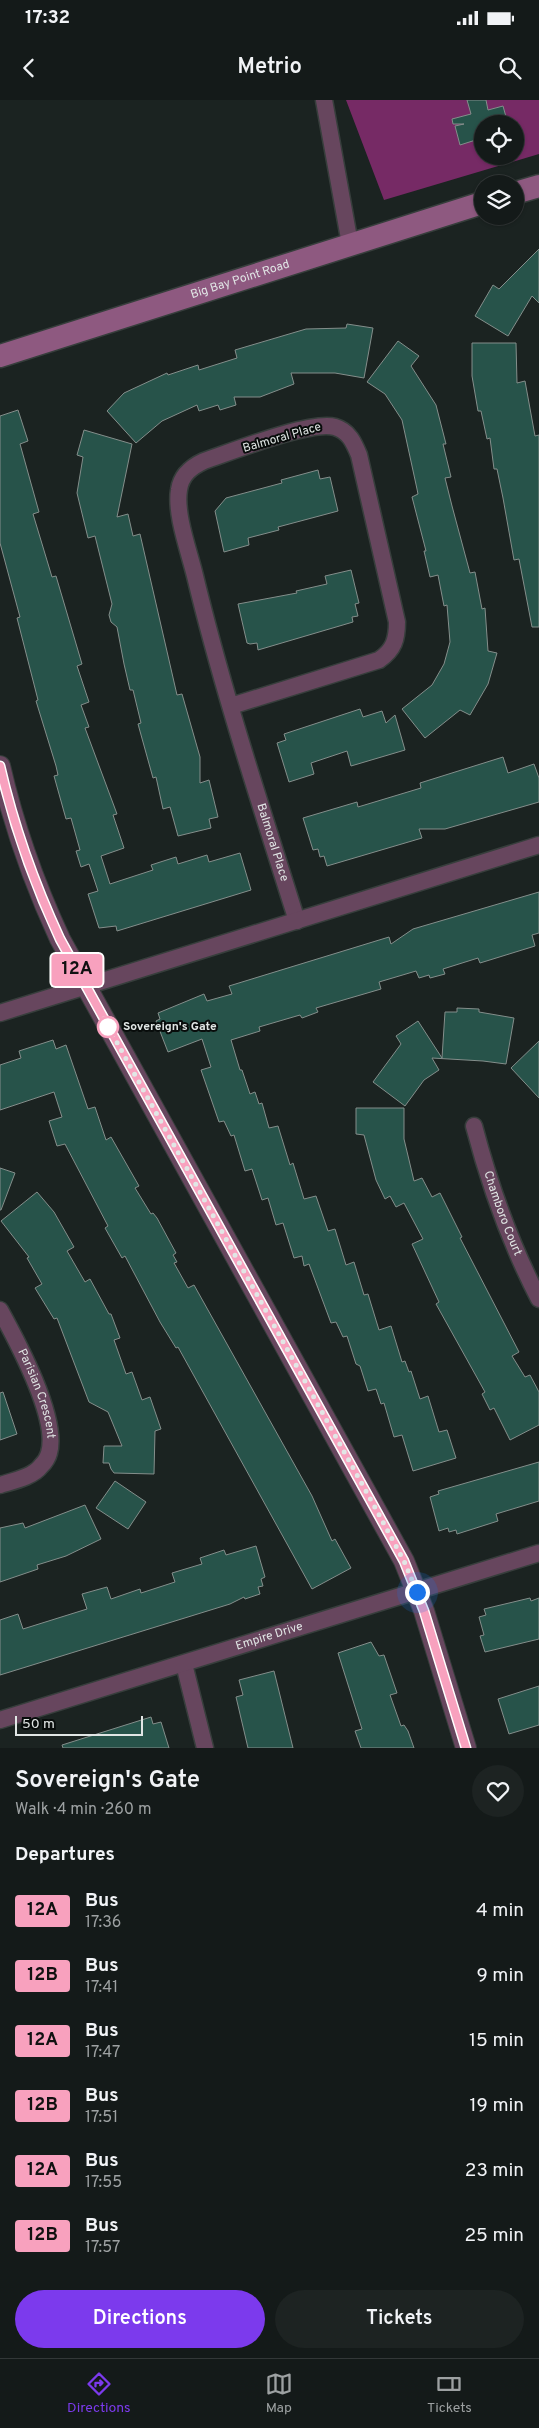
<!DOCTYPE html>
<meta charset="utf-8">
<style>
:root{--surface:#141a19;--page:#1d2322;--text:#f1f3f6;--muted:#9da1a2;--line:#333838;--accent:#7c3aed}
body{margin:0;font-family:Overpass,sans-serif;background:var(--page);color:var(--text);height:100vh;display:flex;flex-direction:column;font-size:19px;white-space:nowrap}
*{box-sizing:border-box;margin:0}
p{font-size:16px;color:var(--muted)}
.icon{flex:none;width:28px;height:28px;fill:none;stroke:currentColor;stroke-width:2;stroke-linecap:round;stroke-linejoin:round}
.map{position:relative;height:1648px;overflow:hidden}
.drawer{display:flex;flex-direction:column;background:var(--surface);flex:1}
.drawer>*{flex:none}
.badge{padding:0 10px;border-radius:4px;font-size:18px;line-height:32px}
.fabs{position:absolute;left:474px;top:15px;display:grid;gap:10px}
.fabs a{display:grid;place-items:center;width:50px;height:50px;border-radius:50%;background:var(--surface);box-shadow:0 1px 4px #0004,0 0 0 1px var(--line);font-size:25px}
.scale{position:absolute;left:15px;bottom:12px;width:128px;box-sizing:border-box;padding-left:5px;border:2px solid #e1e6e5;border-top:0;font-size:14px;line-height:18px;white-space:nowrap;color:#e1e6e5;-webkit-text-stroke:4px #080c0b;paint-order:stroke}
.you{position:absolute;width:25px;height:25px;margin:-12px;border:4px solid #fff;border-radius:50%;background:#1a73e8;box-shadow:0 0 0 8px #1a73e833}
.map>.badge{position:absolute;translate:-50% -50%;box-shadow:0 0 0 2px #fff}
h2{padding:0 15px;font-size:19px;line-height:45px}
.round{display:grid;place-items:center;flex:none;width:52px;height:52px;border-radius:26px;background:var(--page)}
.summary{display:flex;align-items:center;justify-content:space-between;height:85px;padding:0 15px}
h1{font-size:24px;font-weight:600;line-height:38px}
.button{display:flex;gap:10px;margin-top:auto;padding:10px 15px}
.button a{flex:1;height:58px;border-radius:30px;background:var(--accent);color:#fff;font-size:20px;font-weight:600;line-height:58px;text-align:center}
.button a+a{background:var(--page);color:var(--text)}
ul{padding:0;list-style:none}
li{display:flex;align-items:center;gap:15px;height:65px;padding:0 15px}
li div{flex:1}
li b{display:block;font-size:19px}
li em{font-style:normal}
li .badge{min-width:55px;font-weight:700;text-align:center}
.status{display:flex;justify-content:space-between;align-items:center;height:35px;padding:0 25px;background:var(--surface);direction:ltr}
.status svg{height:14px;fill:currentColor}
header{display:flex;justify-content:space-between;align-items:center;height:65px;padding:0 15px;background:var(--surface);font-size:22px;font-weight:600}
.menu{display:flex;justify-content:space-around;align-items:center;height:70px;border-top:1px solid var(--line);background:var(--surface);font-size:14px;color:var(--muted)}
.menu a{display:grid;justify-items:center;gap:2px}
.menu .selected{color:var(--accent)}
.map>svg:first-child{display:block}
.forest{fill:#762a65;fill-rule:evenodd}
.building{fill:#27534a;stroke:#848e8b}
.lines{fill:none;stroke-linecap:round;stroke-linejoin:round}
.minor-casing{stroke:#373e3c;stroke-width:19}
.tertiary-casing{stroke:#373e3c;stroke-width:22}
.secondary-casing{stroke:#373e3c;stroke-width:25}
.minor{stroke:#67465e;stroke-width:16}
.tertiary{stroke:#67465e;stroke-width:20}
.secondary{stroke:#8e5980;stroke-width:22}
.line-casing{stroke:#fff;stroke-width:11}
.line{stroke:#f8a1be;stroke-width:8}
.walk{stroke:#e1e6e5;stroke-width:5;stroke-dasharray:0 9}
.stop-dot{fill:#fff;stroke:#f8a1be;stroke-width:2.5}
.labels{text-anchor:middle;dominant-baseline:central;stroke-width:4;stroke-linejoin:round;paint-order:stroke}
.street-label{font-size:12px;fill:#e1e6e5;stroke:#080c0b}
.stop-label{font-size:12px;font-weight:bold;fill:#e1e6e5;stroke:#080c0b;text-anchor:start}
</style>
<div class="status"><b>17:32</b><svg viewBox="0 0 49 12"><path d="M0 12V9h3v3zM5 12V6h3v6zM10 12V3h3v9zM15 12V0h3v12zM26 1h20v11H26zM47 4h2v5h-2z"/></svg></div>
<header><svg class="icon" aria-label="back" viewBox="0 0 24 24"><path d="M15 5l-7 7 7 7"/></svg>Metrio<svg class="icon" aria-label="search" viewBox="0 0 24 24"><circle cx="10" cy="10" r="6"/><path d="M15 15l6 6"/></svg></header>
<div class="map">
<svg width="539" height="1648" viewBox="0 0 539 1648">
<rect width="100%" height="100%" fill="#1b2321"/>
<!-- forest -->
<path class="forest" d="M346 0H539V54L384 100ZM482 24H515V56H482Z"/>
<!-- building -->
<g class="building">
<path d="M467 0H486L488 10 503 6 508 24H482V38L460 45 455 26 464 24H453L452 19 471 14Z"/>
<path d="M539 149V203L532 196 508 236 475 216 493 185 499 189Z"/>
<path d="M347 224 373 228 364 278 335 273H291L294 284 260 297H234L236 305 220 310 218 305 199 311 197 305 162 321 136 343 107 311 124 293 167 273 168 275 198 265 199 270 237 258 235 250 306 229 346 228Z"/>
<path d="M398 241 419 256 411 266 436 305 446 344H443L451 377 445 378 452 406 470 473 475 472 482 509 485 508 488 551 497 553 488 584 470 615 460 610 425 638 402 609 432 585 444 564 450 542 447 505 444 506 438 475 430 477 424 451H426L412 397 418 394 417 389 402 320 385 294 367 282Z"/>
<path d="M472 243H516L517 283 525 281 535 336 539 335V527H532L519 459 514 460 503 398 497 369H494L490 338 487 339 481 311H478L472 276Z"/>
<path d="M18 310 28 341 20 344 39 412 33 414 52 477 56 476 82 564 77 566 89 602 81 605 89 627 85 628 117 714 113 715 124 748 101 756 110 784 153 770 151 765 176 757 178 764 207 755 209 762 240 753 251 790 117 831 116 826 99 828 88 794 98 791 89 764 81 767 76 751 80 750 71 718 66 719 54 676 58 675 56 666 36 601 38 600 17 518 20 517 0 443V316Z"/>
<path d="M84 330 132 344 117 417 128 414 133 436 140 434 177 595 182 594 200 657V683L209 680 218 717 209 719 211 728 178 736 170 707 163 709 156 677 153 678 138 624 141 623 133 590H130L124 564 117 527 111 522 109 515 112 504 95 436 88 438 77 393 83 357 77 355Z"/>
<path d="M318 370 320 379 330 377 338 411 278 427 279 430 248 438 249 445 224 452 215 411 226 398 282 383 281 380Z"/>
<path d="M351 470 359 503 355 504 358 516 352 517 353 522 258 550 257 543 250 544 247 543 238 504 297 493 296 491 327 484 325 476Z"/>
<path d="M360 609 363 617 382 611 386 623 395 615 405 650 351 666 347 651 311 663 314 674 289 682 277 643 286 640 284 634Z"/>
<path d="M503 657 508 673 534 664 539 678V702L445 729H419L422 738 327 766 324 756 320 757 318 749 313 750 303 718 357 702 358 707 421 688 420 683Z"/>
<path d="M539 792V833L532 835 535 846 480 863 478 858 443 869 445 874 430 878 429 875 419 878 416 871 379 882 381 889 316 908 318 912 302 918 300 915 259 927 260 931 231 940 240 970H242L250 994 255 992 259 1004 262 1003 269 1028 278 1026 290 1065 293 1063 304 1099 316 1096 328 1131 335 1129 346 1165 354 1162 364 1195 368 1194 379 1230 391 1226 402 1262 405 1261 409 1272 411 1271 420 1299 428 1296 439 1332 447 1330 456 1358 413 1371 402 1335 394 1337 384 1303 381 1304 376 1289 368 1291 360 1266 356 1264 347 1236 343 1237 336 1222 331 1223 309 1164 304 1166 302 1156 294 1158 283 1123 276 1125 268 1098 262 1100 252 1069 245 1071 234 1035 231 1036 224 1021 219 1022 201 970 211 967 202 939 168 952 156 921 160 919 158 913 204 894 207 901 232 894 229 886 389 837 391 844 413 829Z"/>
<path d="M457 908 479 909V912L514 918 506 964 483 961 432 958 439 970 424 980 405 1006 373 982 401 944 396 936 418 921 442 958 445 912H457Z"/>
<path d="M53 940 56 949 66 945 88 1009 95 1007 106 1040 111 1037 139 1086 135 1088 151 1114 153 1113 157 1118 176 1153 173 1155 177 1162 174 1163 188 1188 194 1185 312 1396 332 1441 335 1439 351 1468 312 1489 178 1247 176 1248 160 1222 125 1156 122 1158 105 1128 108 1126 65 1044 57 1046 49 1021 62 1017 54 992 0 1010V965L21 958 19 951Z"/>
<path d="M539 941V998L511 968Z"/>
<path d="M356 1008H404V1039L414 1081 422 1078 432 1097 440 1093 462 1137 460 1138 519 1252 512 1256 525 1277 530 1275 539 1292V1325L510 1340 494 1308 490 1310 482 1294 485 1292 436 1204 439 1202 412 1144 423 1139 404 1103 396 1107 390 1096 385 1099 376 1080 364 1035 356 1034Z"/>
<path d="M0 1068 15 1073 1 1110H0Z"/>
<path d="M37 1092 54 1112 74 1147 67 1151 85 1182 90 1179 109 1214H111L120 1238 114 1240 126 1274 132 1272 142 1300 150 1297 161 1329 155 1331 154 1374 114 1373 111 1369 109 1363H103L104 1346H122L108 1312 89 1302 57 1218 54 1219 35 1188 42 1184 27 1158 29 1157 1 1121Z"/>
<path d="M3 1292 17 1334 0 1340V1293Z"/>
<path d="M539 1362V1401L496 1414 498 1421 457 1434 456 1430 449 1432 448 1428 439 1431 430 1397 439 1394 438 1391Z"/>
<path d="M115 1381 146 1402 128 1429 96 1408Z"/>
<path d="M85 1405 101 1439 66 1456 37 1465 38 1469 0 1482V1428L23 1423 25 1428Z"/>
<path d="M256 1446 265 1477 261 1479 263 1486 258 1487 260 1494 245 1499 244 1497 230 1504 0 1575V1520L18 1514 23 1529 87 1509 82 1494 107 1487 111 1499 140 1489 141 1493 175 1482 172 1473 202 1464 200 1458 224 1450 226 1455Z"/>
<path d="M530 1498 531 1501 539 1498V1539L485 1552 480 1536 484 1535 479 1517 486 1515 484 1509Z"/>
<path d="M371 1542 379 1556 384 1555 397 1593 390 1595 401 1626 404 1625 408 1631 414 1648H361L355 1631 362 1629 338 1553Z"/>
<path d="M274 1571 293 1648H248L236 1597 243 1595 239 1580Z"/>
<path d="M539 1586V1625L509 1634 498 1599Z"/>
<path d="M151 1617 153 1624 161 1622 169 1648H63L62 1645Z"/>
</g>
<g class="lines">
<defs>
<g id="minor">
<path d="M324 0 350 144"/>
<path id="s1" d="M231 606 379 560C394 550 397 539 397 522L359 355C354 343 349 331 335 327 311 320 231 352 204 361 191 367 181 375 179 390 175 414 189 451 195 476 223 592 261 706 297 821"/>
<path d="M0 913 539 745"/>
<path id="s2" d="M474 1026C490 1087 510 1143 539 1199"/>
<path id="s3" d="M0 1210C17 1241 59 1319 49 1353 48 1357 44 1363 41 1366 33 1377 13 1381 0 1385"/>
<path d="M184 1564 205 1648"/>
<path id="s4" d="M0 1620 539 1453"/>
</g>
<path id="tertiary" d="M0 666C14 727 34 783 60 839L404 1461 424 1511 466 1648"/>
<g id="secondary">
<path d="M515 93 539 86"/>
<path id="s5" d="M0 256 482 103"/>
</g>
</defs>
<!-- minor casing -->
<use href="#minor" class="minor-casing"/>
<!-- tertiary casing -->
<use href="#tertiary" class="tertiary-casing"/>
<!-- secondary casing -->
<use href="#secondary" class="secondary-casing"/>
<!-- minor -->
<use href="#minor" class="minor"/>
<!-- tertiary -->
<use href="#tertiary" class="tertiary"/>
<!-- secondary -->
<use href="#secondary" class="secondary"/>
</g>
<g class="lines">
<defs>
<path id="line" d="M0 666C14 727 34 783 60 839L404 1461 424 1511 466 1648"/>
</defs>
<!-- line casing -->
<use href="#line" class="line-casing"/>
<!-- line -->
<use href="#line" class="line"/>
<!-- walk -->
<path class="walk" d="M108 927 104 919 377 1411 404 1461 417 1492"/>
</g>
<!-- markers -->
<circle class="stop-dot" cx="108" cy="927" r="10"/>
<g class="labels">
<!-- street labels -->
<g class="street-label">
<text stroke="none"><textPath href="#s5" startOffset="252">Big Bay Point Road</textPath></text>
<text transform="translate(282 338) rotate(-16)">Balmoral Place</text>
<text stroke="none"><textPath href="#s1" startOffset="951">Balmoral Place</textPath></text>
<text stroke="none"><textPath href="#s2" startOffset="92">Chamboro Court</textPath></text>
<text stroke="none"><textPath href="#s3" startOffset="92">Parisian Crescent</textPath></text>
<text stroke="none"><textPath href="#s4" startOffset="282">Empire Drive</textPath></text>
</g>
<!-- stop labels -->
<g class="stop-label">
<text x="123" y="927">Sovereign's Gate</text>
</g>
</g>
</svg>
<div class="fabs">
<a><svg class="icon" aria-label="locate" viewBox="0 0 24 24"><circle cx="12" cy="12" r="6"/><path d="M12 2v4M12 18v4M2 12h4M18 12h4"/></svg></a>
<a><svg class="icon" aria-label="layers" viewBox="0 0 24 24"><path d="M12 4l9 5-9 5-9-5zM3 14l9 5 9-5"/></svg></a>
</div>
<div class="scale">50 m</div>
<div class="you" style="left:417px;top:1492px"></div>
<b class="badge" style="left:77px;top:870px;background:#f8a1be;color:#111">12A</b>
</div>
<section class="drawer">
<div class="summary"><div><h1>Sovereign's Gate</h1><p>Walk · 4 min · 260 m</p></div><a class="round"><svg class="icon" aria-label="heart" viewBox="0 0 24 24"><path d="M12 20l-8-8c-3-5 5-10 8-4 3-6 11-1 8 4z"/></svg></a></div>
<h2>Departures</h2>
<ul>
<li><span class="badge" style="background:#f8a1be;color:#111">12A</span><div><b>Bus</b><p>17:36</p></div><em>4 min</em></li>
<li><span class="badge" style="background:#f8a1be;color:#111">12B</span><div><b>Bus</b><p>17:41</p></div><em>9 min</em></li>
<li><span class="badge" style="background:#f8a1be;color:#111">12A</span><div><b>Bus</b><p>17:47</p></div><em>15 min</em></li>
<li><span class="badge" style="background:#f8a1be;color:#111">12B</span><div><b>Bus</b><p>17:51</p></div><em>19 min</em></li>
<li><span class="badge" style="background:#f8a1be;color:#111">12A</span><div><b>Bus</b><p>17:55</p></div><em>23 min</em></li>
<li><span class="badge" style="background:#f8a1be;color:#111">12B</span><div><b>Bus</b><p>17:57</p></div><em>25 min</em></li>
</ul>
<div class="button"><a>Directions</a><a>Tickets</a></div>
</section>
<nav class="menu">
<a class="selected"><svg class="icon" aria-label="directions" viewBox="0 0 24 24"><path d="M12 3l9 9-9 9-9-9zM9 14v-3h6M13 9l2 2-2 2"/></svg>Directions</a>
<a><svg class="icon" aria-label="map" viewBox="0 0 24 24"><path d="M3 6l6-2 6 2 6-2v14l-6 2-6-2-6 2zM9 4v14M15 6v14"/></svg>Map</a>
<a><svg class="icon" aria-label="tickets" viewBox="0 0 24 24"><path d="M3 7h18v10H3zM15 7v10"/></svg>Tickets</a>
</nav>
